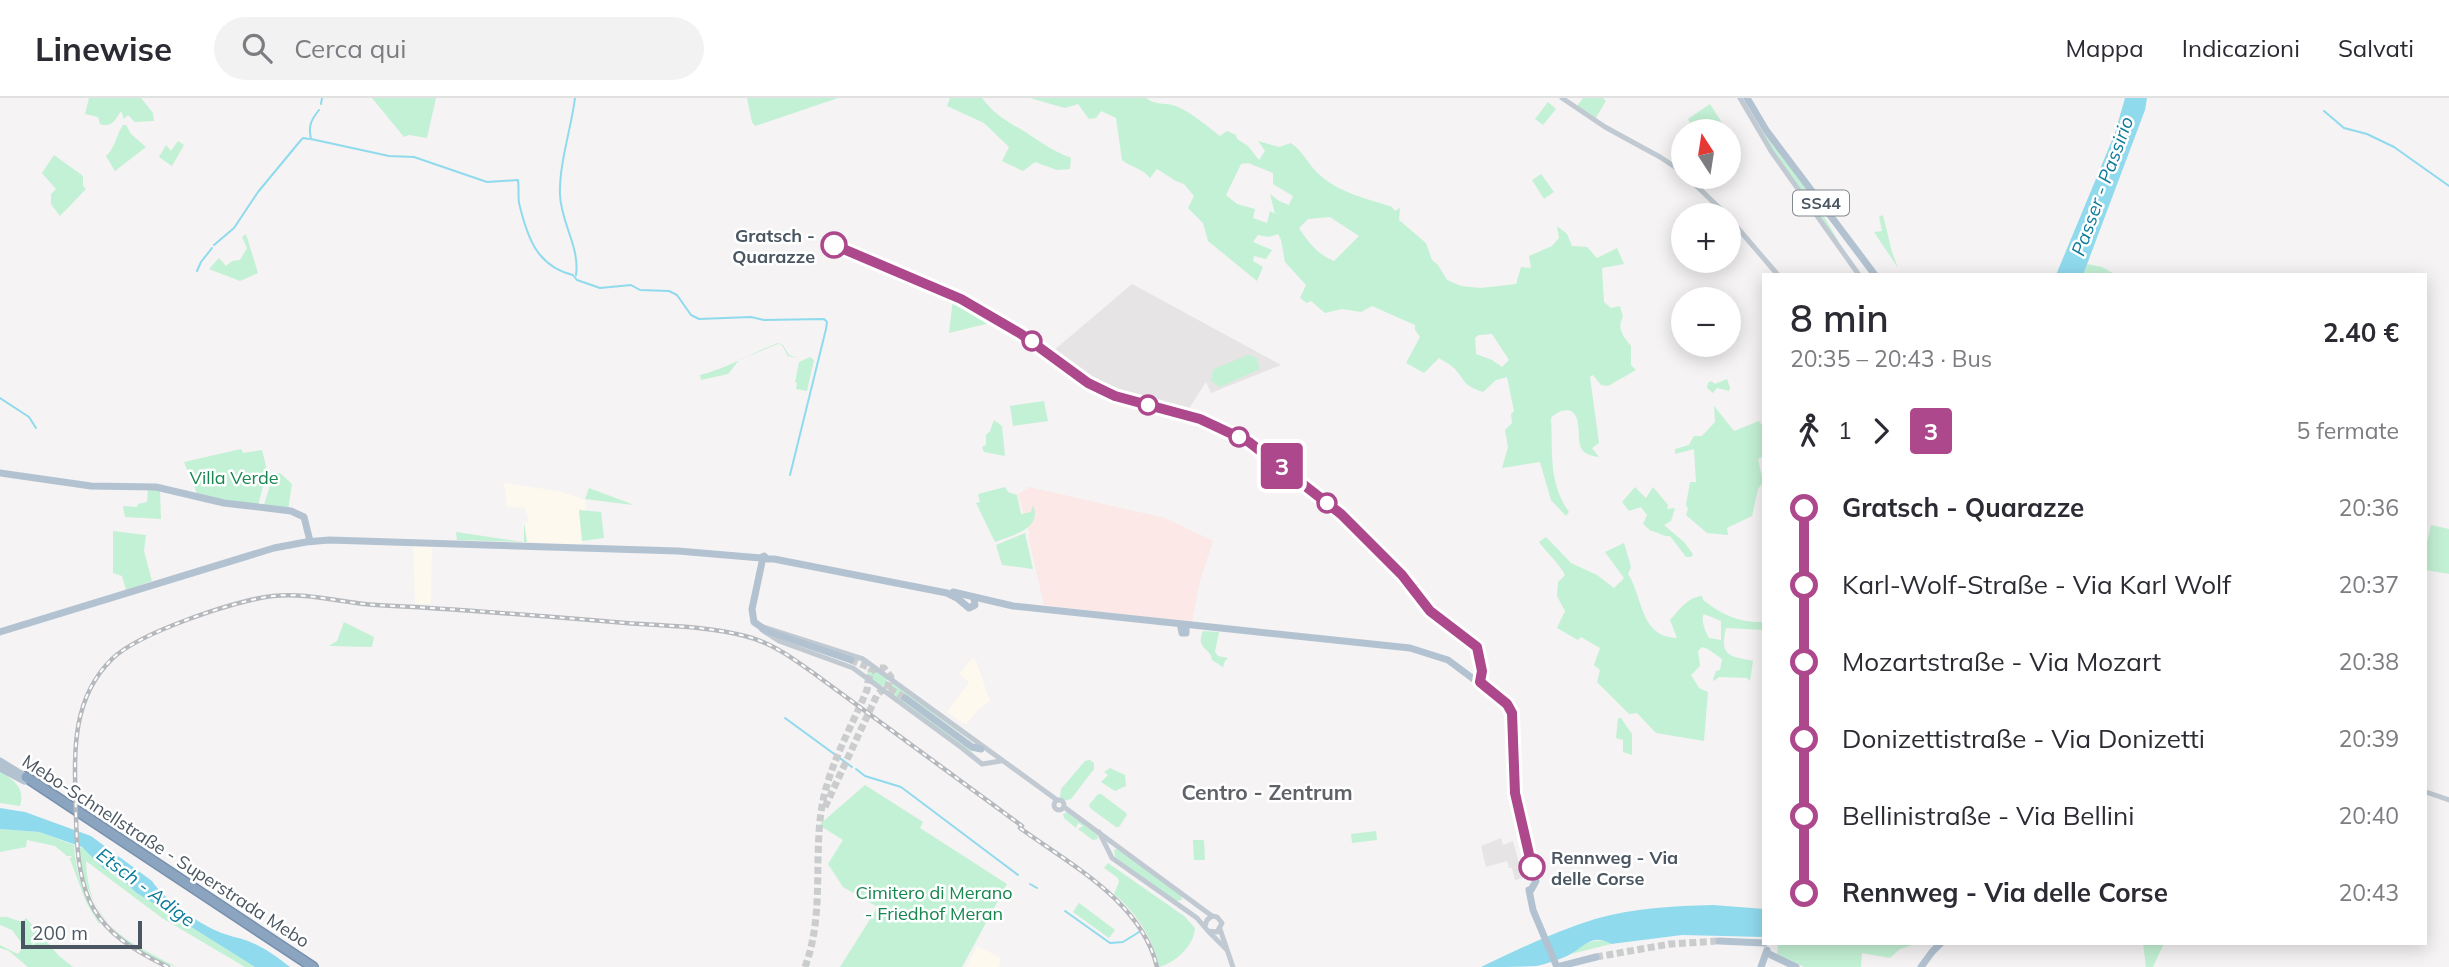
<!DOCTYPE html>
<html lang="it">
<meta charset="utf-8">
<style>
:root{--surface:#fff;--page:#f2f2f3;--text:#2b2b33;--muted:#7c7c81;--line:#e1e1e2}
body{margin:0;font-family:Mulish,sans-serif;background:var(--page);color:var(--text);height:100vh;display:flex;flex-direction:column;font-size:26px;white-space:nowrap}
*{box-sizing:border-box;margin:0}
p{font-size:23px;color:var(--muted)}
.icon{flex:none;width:38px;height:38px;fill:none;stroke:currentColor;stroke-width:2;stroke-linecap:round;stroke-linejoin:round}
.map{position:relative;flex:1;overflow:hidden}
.side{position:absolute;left:1762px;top:175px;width:665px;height:672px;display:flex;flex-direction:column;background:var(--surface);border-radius:0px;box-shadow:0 4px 18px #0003}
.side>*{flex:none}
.badge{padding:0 14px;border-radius:5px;font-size:24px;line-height:46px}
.needle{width:46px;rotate:348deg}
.buttons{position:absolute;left:1671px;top:21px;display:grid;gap:14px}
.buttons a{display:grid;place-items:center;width:70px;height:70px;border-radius:50%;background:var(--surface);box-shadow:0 4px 18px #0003;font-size:35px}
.scale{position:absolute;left:21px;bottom:18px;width:121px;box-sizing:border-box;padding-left:7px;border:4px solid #4a5661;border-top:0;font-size:19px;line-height:24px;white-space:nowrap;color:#4a5661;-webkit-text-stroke:5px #fff;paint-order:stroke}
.map>.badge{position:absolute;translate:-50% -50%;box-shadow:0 0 0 4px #fff}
.legs{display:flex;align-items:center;gap:10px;height:77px;padding:0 28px;font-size:23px}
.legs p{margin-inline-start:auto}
.overview{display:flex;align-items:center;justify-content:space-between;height:119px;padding:0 28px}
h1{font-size:38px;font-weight:600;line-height:52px}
ul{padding:0 28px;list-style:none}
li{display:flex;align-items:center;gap:24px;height:77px;font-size:26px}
li i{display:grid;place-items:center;width:10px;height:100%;margin:0 9px;background:currentColor}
li i::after{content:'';width:18px;height:18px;margin:-9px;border:5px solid;border-radius:50%;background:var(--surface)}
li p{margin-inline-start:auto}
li:first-child i{background:linear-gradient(#0000 50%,currentColor 0)}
li:last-child i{background:linear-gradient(currentColor 50%,#0000 0)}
header{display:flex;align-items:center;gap:42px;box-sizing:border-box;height:98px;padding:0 35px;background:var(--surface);border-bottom:2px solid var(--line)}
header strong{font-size:33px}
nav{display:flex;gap:38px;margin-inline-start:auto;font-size:24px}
.search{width:490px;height:63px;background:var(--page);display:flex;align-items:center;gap:18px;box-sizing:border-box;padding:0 24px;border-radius:38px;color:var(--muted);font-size:26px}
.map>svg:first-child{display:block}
.commercial{fill:#fdf9ef}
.education{fill:#e6e4e5}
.medical{fill:#fce8e6}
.green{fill:#c3f1d5;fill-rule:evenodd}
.water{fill:#90daee}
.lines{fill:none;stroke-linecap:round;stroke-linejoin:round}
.stream{stroke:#90daee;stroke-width:2}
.major-tunnel{stroke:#caccce;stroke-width:7;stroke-dasharray:7 3.5;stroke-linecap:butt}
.highway-casing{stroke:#7690ad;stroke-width:12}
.minor{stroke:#c1cad2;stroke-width:5}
.major{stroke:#b3c2d1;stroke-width:7}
.highway{stroke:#8ba5c1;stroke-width:9}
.rail-casing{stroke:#b5b8bd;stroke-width:4.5}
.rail{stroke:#fff;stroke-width:2;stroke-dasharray:5;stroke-linecap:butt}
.line-1-casing{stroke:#fff;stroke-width:16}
.line-1{stroke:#ae488d;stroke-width:10}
.stop-1-dot{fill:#fff;stroke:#ae488d;stroke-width:3.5}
.labels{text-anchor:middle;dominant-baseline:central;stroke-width:5;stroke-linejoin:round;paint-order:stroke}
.shield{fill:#fff;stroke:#808990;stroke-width:2}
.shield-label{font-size:16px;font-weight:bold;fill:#4a5661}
.stop-label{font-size:18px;font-weight:bold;fill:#4a5661;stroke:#fff;text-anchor:end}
.park-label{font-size:18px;fill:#17864f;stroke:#fff}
.street-label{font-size:18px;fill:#4a5661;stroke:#fff}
.water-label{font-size:19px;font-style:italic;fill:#0c7c9b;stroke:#fff}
.quarter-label{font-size:21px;font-weight:bold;fill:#5f6368;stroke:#fff}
</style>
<header>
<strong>Linewise</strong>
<div class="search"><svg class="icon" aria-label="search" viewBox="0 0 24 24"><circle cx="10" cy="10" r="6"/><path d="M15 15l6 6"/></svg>Cerca qui</div>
<nav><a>Mappa</a><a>Indicazioni</a><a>Salvati</a></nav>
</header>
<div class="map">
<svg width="2449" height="869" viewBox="0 0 2449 869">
<rect width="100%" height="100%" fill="#f5f3f3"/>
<!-- commercial -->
<g class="commercial">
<path d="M504 385 558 393 586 402V413H579L583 447 525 444 523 424H528V418L524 410 507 409Z"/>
<path d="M413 448 432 449 431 506H415Z"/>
<path d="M971 561 976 562 990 603 978 612 966 627 947 614 969 584 959 576Z"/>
<path d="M977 848 1001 860 999 869H966Z"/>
</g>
<!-- education -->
<g class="education">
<path d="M1132 186 1281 267 1211 295 1206 284 1186 315 1115 295 1096 286 1053 253Z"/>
<path d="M1501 740 1503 747 1513 743 1523 780 1515 782 1512 770H1509L1507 763 1486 769 1481 748Z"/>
</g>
<!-- medical -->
<path class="medical" d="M1029 389 1165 420 1213 443 1200 482 1192 524 1044 507 1028 437 1030 436 1018 396Z"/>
<!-- green -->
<g class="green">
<path d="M89 0H141L153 15 154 23 135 24 128 17 124 21 121 13C115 22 112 30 100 26L98 19 85 16Z"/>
<path d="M372 0H436L427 40 409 37 404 39Z"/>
<path d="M747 0H838L755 28 752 24Z"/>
<path d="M950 0H982C997 19 1007 23 1027 35 1042 45 1053 53 1071 60L1070 71 1057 72 1035 64 1023 73 1002 63 1009 49 984 25 947 8Z"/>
<path d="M1030 0H1146C1159 9 1164 3 1178 9 1193 16 1207 28 1220 38L1227 33 1236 37 1237 41 1248 48 1259 62 1265 53 1258 43 1279 49 1291 45C1306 56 1309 69 1321 78 1342 96 1366 100 1392 109L1395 113 1400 110 1399 122 1426 145 1432 162 1438 167 1447 182 1461 188 1481 190 1516 186 1521 169 1531 170 1529 158 1552 148 1559 140 1557 128 1567 136 1572 148 1587 149 1597 160 1617 150 1624 166 1602 170 1604 204 1611 210 1620 208 1623 219C1616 231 1624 239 1631 248V267L1636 272 1608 288 1601 287 1593 277 1590 279 1599 345 1592 350 1599 359C1572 356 1582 340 1577 321 1573 307 1558 312 1551 320 1553 354 1548 384 1569 414L1566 418 1551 402 1540 364 1502 370 1508 349 1505 332 1512 325 1511 316 1514 313 1507 279 1496 282 1483 294C1463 287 1467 285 1455 271 1451 267 1444 263 1439 260L1424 275 1406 265 1420 239 1415 232V227L1372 208 1361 214 1342 211 1325 215 1311 203 1307 205 1300 200 1306 187 1285 164 1281 142 1278 136 1269 139 1258 137 1253 144 1272 152 1266 161 1254 158 1253 163 1263 169 1257 183 1208 143 1203 125 1188 110 1194 98 1184 86 1176 83 1157 71 1150 80C1142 70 1132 70 1122 62L1116 20 1101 13 1096 20 1089 21 1078 6 1065 10ZM1248 65 1273 75V86L1293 98 1289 107 1279 103 1270 96 1275 116 1270 113 1267 125 1253 120 1255 111 1237 106 1226 97 1241 66ZM1330 119 1359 138 1334 163C1317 156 1309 145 1299 130L1308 121ZM1492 236 1509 262 1502 269 1492 262 1476 256 1475 240 1479 237Z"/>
<path d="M1583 0H1603L1606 3 1595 21 1577 8Z"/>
<path d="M1548 4 1556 11 1543 27 1535 21Z"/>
<path d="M1710 6 1727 33H1695L1688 21Z"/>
<path d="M123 27H126L131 36 146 49 115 73 106 58C115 51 116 37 123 27Z"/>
<path d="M1761 30 1814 101 1841 148 1769 46Z"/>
<path d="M178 43 184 47 172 68 159 59 166 47 171 53Z"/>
<path d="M54 57 83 78V88L86 91 60 118 51 106V96L56 91 42 75Z"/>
<path d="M1541 76 1554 94 1544 101 1532 82Z"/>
<path d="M1883 117 1892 154 1898 170 1874 134 1882 133 1879 119Z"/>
<path d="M246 136 258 175 240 183 209 171 219 160 226 168 232 163 240 162 247 150 242 139Z"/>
<path d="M2087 166 2102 169 2116 177H2083Z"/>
<path d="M953 201 994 224 949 235Z"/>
<path d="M778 245 783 247 789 257 798 260 788 258 782 247 778 246 739 262 728 276 701 282 700 277C728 270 751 255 778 245Z"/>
<path d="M1248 257 1256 259 1260 271 1220 289 1211 283 1213 272 1216 270Z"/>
<path d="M810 259 814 262 807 293 796 291 797 285 795 284 799 264Z"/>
<path d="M1727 281 1730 290 1729 293 1717 290 1713 295 1707 290 1708 285 1711 283 1715 286Z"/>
<path d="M1044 303 1048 323 1013 328 1010 308Z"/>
<path d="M1714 308 1734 333 1759 323 1764 330V358L1758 361 1763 384 1758 391 1752 418 1727 430 1728 437 1707 435 1686 417 1688 411 1686 407 1690 384H1696L1694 351 1675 356V351L1689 347 1694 338H1702L1715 324Z"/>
<path d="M994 322 1002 328 1005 358 984 354 982 349 986 347V337L990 333Z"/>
<path d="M241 351 243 355 262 352 267 372 258 408 198 398 184 364Z"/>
<path d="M274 375H280L292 386 288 412 263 410Z"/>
<path d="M1005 389 1008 394 1017 397 1021 416 1031 414 1033 407C1043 431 1012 437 995 444L976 405 980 404 978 396Z"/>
<path d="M1635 389 1646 400 1653 389 1668 407 1667 411 1675 410 1671 423 1664 427 1684 444 1693 456 1691 459H1686L1670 438C1663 439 1659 434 1651 433L1643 426 1647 417 1641 409 1629 413 1622 404Z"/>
<path d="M148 390 160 392 161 421 125 419 123 408 137 409 138 406 147 404Z"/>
<path d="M589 390 629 405 633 407 585 401Z"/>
<path d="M579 412 601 414 604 440 582 443Z"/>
<path d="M524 424 527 444H525L457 442 456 434 524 444Z"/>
<path d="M2431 427 2449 431V476L2426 472V448Z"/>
<path d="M113 433 146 437 144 453 152 483 126 492 122 478 113 475Z"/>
<path d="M1025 435 1033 471 1002 467 996 447Z"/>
<path d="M1546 439 1571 465 1597 477 1614 490 1624 480 1605 454 1624 445 1631 469 1628 476C1643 499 1640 539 1677 540L1670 522C1679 512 1688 499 1702 498L1703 502C1723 517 1738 525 1764 524V532L1726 530C1719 559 1730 558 1753 563L1750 583 1747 580 1719 579 1714 583 1713 581 1716 573 1720 572 1722 561 1708 551 1702 549 1698 553 1700 568 1691 577 1699 590 1708 594 1704 643 1656 635 1637 615 1629 616 1597 584 1600 572 1594 567 1600 550 1581 539 1578 542 1557 530 1565 513 1557 498 1558 484 1565 477C1558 464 1548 456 1539 444ZM1704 516 1721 523V542L1709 540C1706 535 1700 521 1704 516Z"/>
<path d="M344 524 374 539 372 549 329 548 337 543Z"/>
<path d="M1203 533 1219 534 1215 554 1218 558 1228 560 1225 563 1223 569 1212 562C1211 549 1195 552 1203 533Z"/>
<path d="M871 570 887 580V587L881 588 868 579 867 573Z"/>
<path d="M893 585 978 648 907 598 904 603 906 605 965 646 975 657 887 593Z"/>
<path d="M1618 620H1621L1632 636V657L1623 654V642L1616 640Z"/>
<path d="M1090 662 1094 665V671L1071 701 1063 703 1060 700 1061 691 1085 663Z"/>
<path d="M1110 670 1125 677 1126 688 1115 693 1101 684 1108 677 1104 674Z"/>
<path d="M0 673C13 682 26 690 20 708L0 705Z"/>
<path d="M865 687 923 724 920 730 1007 786 962 869H840L879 807 876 808 843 789 828 766 843 742 819 727Z"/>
<path d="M1098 696H1101L1125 714 1127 717 1119 729H1116L1090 710 1089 707Z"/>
<path d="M1067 714 1097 735 1098 741 1093 742 1078 731 1083 728 1078 725 1076 730 1064 720 1063 716Z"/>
<path d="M0 731 39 734 74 747C76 777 84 800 100 824L99 826 86 804 70 761 72 758H67L55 748 27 742 26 749 0 754Z"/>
<path d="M1376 733 1377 742 1352 745 1351 736Z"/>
<path d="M1193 742H1204L1205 762H1194Z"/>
<path d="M78 748 88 753 115 778 150 803 255 869H245L162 820 86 763C88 827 126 843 177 869 121 855 82 805 78 748Z"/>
<path d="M1117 751 1181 797 1182 802 1175 803 1115 759 1114 752Z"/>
<path d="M1108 765 1184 818 1195 830C1194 848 1175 865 1159 869 1152 838 1137 816 1114 796L1119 784 1118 780 1104 770Z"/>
<path d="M1079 805 1115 832 1109 840 1073 814Z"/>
<path d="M0 819H7L22 824 26 820 59 858 73 869H28L9 853 0 850V847L18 856 24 848 12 832 0 827Z"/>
<path d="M1605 842 1611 846 1571 856C1580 845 1591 843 1605 842Z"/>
<path d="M1778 845 1884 847 1919 845 1900 851 1890 860 1862 855 1861 869H1804L1777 856Z"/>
<path d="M2143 845H2164L2153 869H2146Z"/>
</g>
<!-- water -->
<g class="water">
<path d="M2125 0H2147L2145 12 2083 177H2056L2115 35Z"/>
<path d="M0 710 25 714 91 738 152 783C164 801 196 824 217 833 227 838 238 839 248 843 264 849 277 859 290 869H255L137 795 110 772 104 771 82 749 39 734 0 731Z"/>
<path d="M1713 807 1764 811V839L1682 837 1611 846C1592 834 1582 851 1567 858 1558 862 1546 866 1536 868 1519 869 1498 869 1481 869 1518 851 1556 833 1595 821 1634 810 1673 808 1713 807Z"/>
</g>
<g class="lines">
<!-- stream -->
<g class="stream">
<path d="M575 0C571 32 559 65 560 97 561 125 580 149 576 177"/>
<path d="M321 6 322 0"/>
<path d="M319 12C311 22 308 28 311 41L389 58 414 59 487 84 518 82C519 89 518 97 519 105 527 138 536 168 573 177L577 182 600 190 631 187 640 192 669 193 677 197 691 217 699 221 751 219 764 222 824 221 827 224 826 231 790 377"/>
<path d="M2324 13 2344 30 2367 36 2394 49 2449 88"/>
<path d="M214 147 234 130 258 94 301 42 303 40 309 41"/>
<path d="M197 173 201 164 212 150"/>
<path d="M0 300 29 319 36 330"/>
<path d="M785 620 852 669"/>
<path d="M856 671 865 678 901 689 1018 777"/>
<path d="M1030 786 1037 790"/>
<path d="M1065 813 1110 845 1123 844 1139 834"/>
</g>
<!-- major-tunnel -->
<g class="major-tunnel">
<path d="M851 562 873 571"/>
<path d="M868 584 871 573 877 570H884L891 579 887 591"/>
<path d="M879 593 890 591 905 600"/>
<path d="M825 709 877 597 881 593"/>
<path d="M1596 859 1670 846 1719 843"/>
<path d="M805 869C824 818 814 766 821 714 827 671 850 632 867 592L868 583"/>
</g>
<defs>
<path id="highway" d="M26 679 313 869"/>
</defs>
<!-- highway casing -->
<use href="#highway" class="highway-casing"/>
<!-- minor -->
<g class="minor">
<path d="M1562 0 1605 29 1660 59 1684 75"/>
<path d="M1740 0 1771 53 1859 177"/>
<path d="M1687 79 1727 117"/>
<path d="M1729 120 1778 177"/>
<path d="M763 529 863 561 1057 702"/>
<path d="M762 532 779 543 853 570 962 650 982 666 1001 663"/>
<path d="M2426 694 2449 702"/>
<circle cx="1059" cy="707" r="5"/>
<path d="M1064 709 1212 818"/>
<path d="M1099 734 1112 760 1197 820 1208 833 1217 834 1222 825 1217 819 1212 818 1207 822 1205 828"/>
<path d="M1220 831 1233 869"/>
<path d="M1209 834 1226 851"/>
</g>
<!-- major -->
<g class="major">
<path d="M1747 0 1766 32 1875 177"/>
<path d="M0 375 91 388 156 389 224 405 291 413 304 419 310 443"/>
<path d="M762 464 752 511 754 524 767 533 851 562"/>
<path d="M953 494 1013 508 1410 550 1448 562 1495 597"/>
<path d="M1181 530H1186V535H1182Z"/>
<path d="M0 534 274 450 306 444 329 442 678 453 761 460 764 458 767 461H774L947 495 957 500 969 510 975 507 974 501"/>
<path d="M1497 599 1509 609 1512 618 1515 695 1536 783 1531 792"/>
<path d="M905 600 972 649 981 651"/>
<path d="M0 663 26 679"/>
<path d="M0 670 24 683"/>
<path d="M1529 792 1533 812 1557 869"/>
<path d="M1719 843 1764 845"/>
<path d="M1767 855 1796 869"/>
<path d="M1557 869 1596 859"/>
<path d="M1761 869 1767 852"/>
<path d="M1921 869 1932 854 1941 845"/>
</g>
<!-- highway -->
<use href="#highway" class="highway"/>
<defs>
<g id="rail">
<path d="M1020 730C1071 767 1142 804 1157 869"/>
<path d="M168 869C92 833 78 802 76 720 75 663 68 604 112 561 138 535 236 502 273 498 307 494 342 505 376 507 460 511 543 518 626 525 665 528 707 528 745 538 770 544 791 559 812 574L1022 728"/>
</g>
</defs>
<!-- rail casing -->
<use href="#rail" class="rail-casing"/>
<!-- rail -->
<use href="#rail" class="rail"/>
</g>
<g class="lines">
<defs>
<path id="line-1" d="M834 147 961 201 1021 236 1088 285 1115 298 1200 321 1249 344 1341 416 1402 477 1430 513 1477 549 1482 573 1480 584 1507 606 1512 615 1515 695 1532 769"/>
</defs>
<!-- line-1 casing -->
<use href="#line-1" class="line-1-casing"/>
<!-- line-1 -->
<use href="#line-1" class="line-1"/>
</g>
<!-- markers -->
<g class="stop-1-dot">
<circle cx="834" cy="147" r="12"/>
<circle cx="1032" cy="243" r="9"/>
<circle cx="1148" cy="307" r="9"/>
<circle cx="1239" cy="339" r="9"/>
<circle cx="1327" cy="405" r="9"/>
<circle cx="1532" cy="769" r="12"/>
</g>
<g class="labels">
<!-- shield labels -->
<rect class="shield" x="1793" y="92.5" width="56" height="25" rx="5"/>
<g class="shield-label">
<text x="1821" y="105">SS44</text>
</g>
<!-- stop labels -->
<g class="stop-label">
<text x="815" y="137">Gratsch -<tspan x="815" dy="21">Quarazze</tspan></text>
<text x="1551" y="759" text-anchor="start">Rennweg - Via<tspan x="1551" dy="21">delle Corse</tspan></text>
</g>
<!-- park labels -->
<g class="park-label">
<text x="234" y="379">Villa Verde</text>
<text x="934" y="794">Cimitero di Merano<tspan x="934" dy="21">- Friedhof Meran</tspan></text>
</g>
<!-- street labels -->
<g class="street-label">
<text transform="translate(166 753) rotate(33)">Mebo-Schnellstraße - Superstrada Mebo</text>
</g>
<!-- water labels -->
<g class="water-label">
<text transform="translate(2102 88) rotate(-70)">Passer - Passirio</text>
<text transform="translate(146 789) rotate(37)">Etsch - Adige</text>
</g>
<!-- quarter labels -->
<g class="quarter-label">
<text x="1267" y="694">Centro - Zentrum</text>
</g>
</g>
</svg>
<div class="buttons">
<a><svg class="needle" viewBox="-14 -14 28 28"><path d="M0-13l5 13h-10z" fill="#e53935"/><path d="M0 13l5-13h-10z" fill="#7c7c81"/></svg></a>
<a>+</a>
<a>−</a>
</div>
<div class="scale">200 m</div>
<b class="badge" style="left:1282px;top:368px;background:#ae488d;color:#fff">3</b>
<section class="side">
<div class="overview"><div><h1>8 min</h1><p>20:35 – 20:43 · Bus</p></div><b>2.40 €</b></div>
<div class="legs"><svg class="icon" aria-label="walk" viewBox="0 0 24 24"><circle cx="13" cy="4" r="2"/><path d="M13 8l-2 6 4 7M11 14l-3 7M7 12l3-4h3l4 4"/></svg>1<svg class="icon" aria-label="forward" viewBox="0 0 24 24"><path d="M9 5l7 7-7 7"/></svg><b class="badge" style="background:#ae488d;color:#fff">3</b><p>5 fermate</p></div>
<ul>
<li><i style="color:#ae488d"></i><b>Gratsch - Quarazze</b><p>20:36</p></li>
<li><i style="color:#ae488d"></i><span>Karl-Wolf-Straße - Via Karl Wolf</span><p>20:37</p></li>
<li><i style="color:#ae488d"></i><span>Mozartstraße - Via Mozart</span><p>20:38</p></li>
<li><i style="color:#ae488d"></i><span>Donizettistraße - Via Donizetti</span><p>20:39</p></li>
<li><i style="color:#ae488d"></i><span>Bellinistraße - Via Bellini</span><p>20:40</p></li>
<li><i style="color:#ae488d"></i><b>Rennweg - Via delle Corse</b><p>20:43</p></li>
</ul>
</section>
</div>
